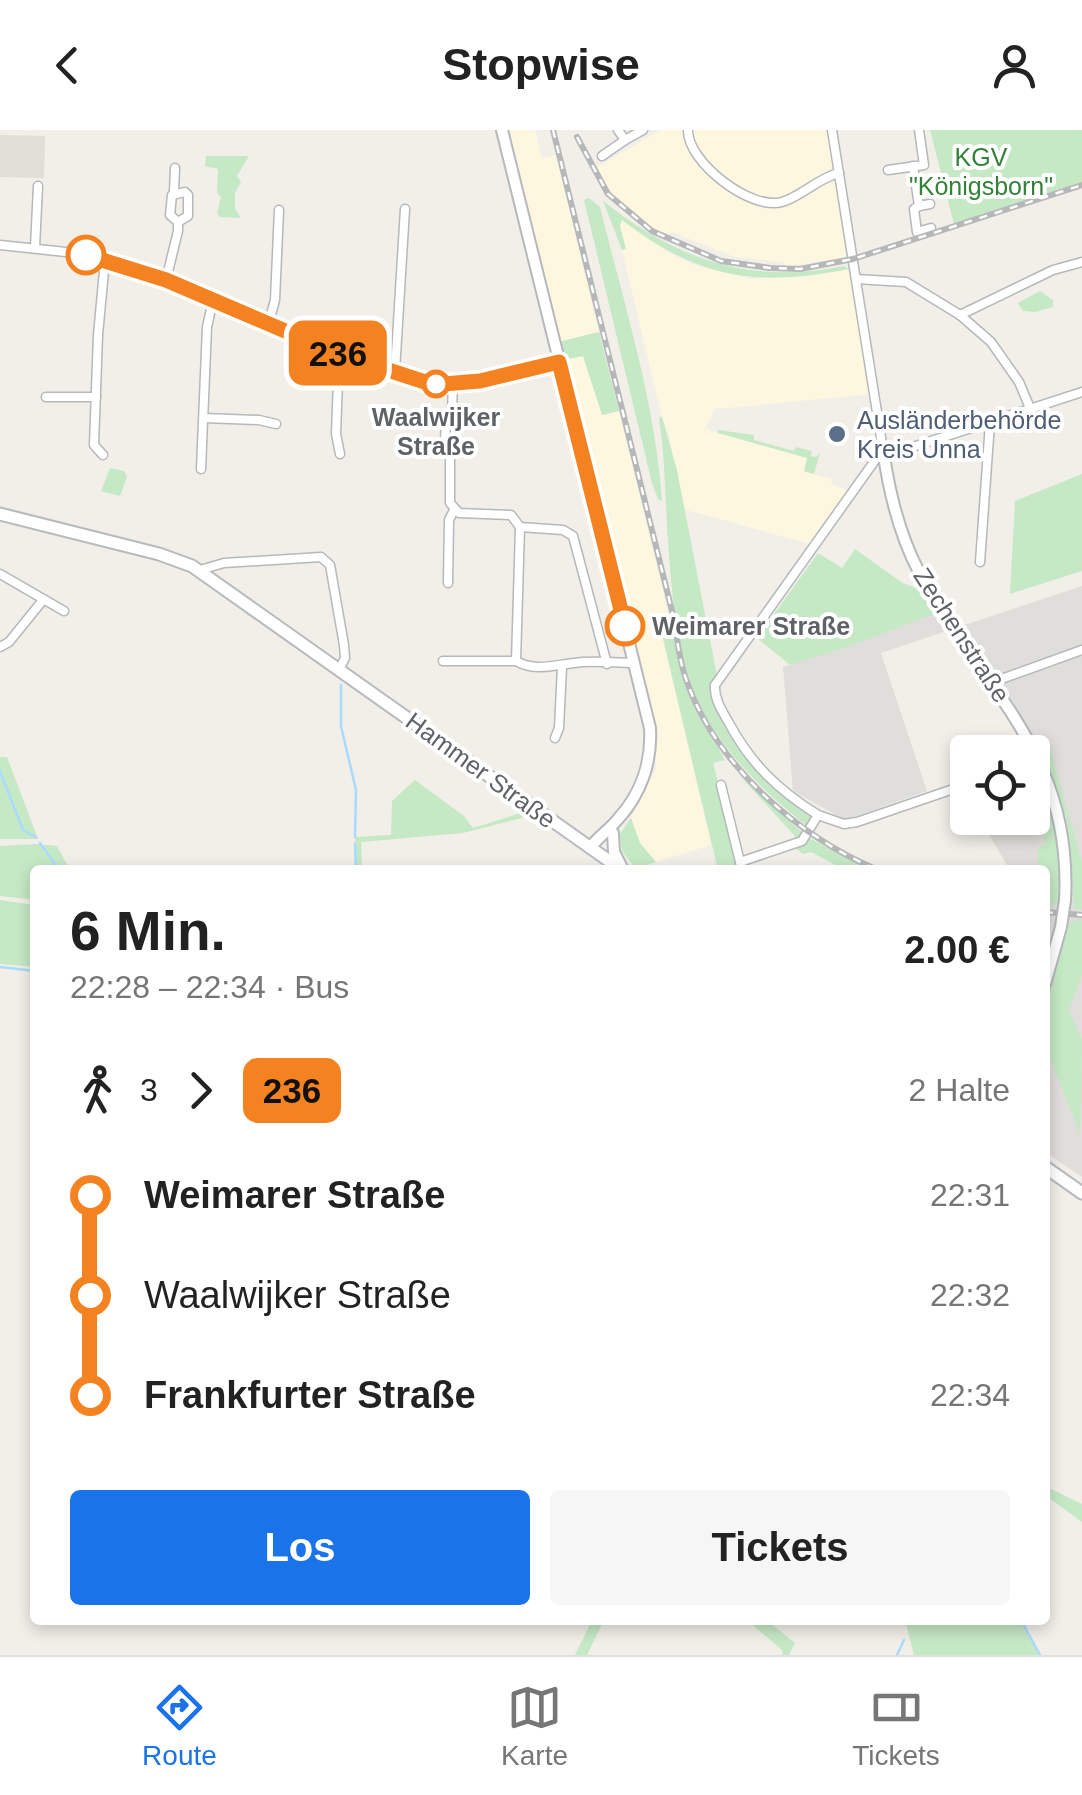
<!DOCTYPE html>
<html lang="de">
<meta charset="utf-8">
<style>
:root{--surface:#fff;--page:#f6f6f6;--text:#222;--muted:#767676;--line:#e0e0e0;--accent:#1a73e8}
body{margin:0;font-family:Helvetica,sans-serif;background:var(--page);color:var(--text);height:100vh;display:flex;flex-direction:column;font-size:38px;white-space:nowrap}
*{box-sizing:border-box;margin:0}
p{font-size:32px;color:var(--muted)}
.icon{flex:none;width:55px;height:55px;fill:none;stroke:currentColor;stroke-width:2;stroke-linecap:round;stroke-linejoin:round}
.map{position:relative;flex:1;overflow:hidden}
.side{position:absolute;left:30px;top:735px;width:1020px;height:760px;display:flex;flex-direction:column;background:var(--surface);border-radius:10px;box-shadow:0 5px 15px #0003}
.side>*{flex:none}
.badge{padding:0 20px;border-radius:15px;font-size:35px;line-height:65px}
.tools{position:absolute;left:950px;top:605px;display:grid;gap:20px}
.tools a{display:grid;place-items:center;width:100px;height:100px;border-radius:10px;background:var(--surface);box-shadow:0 5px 15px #0003;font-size:50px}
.map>.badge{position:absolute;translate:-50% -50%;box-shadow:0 0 0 5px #fff}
.legs{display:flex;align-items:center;gap:15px;height:110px;padding:0 40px;font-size:32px}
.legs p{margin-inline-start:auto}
.headline{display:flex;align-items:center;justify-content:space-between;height:170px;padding:0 40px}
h1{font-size:55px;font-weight:800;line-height:75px}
.cta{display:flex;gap:20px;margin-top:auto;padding:20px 40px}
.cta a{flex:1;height:115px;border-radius:10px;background:var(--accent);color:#fff;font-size:40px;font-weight:800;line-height:115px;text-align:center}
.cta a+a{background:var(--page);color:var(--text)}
ul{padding:0 40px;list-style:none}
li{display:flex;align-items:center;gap:35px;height:100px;font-size:38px}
li i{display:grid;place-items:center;width:15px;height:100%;margin:0 12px;background:currentColor}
li i::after{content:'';width:25px;height:25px;margin:-12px;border:8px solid;border-radius:50%;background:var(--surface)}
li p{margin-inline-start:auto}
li:first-child i{background:linear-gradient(#0000 50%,currentColor 0)}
li:last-child i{background:linear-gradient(currentColor 50%,#0000 0)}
header{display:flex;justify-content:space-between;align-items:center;height:130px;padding:0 40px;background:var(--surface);font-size:45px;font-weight:800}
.menu{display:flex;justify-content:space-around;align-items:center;height:140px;border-top:2px solid var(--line);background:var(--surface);font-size:28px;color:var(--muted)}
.menu a{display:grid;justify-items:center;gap:5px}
.menu .on{color:var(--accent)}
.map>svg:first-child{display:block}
.commercial{fill:#fef7e0}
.industrial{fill:#e0deda}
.education{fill:#e1ded6}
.green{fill:#c5e8c5}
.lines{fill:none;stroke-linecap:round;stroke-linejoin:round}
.stream{stroke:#aadaff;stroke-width:2.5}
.minor-casing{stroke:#b5b8bc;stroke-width:11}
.tertiary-casing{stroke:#b5b8bc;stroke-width:14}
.secondary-casing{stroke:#b6babf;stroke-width:15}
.minor{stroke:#fff;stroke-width:8}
.tertiary{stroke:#fff;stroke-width:10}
.secondary{stroke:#fff;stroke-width:11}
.rail-casing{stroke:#b6b7b8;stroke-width:6}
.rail{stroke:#fff;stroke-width:2.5;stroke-dasharray:8;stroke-linecap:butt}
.tertiary-bridge-casing{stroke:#b5b8bc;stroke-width:14;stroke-linecap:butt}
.tertiary-bridge{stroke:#fff;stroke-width:10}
.line-1-casing{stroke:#fff;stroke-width:22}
.line-1{stroke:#f58220;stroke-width:15}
.stop-1-dot{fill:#fff;stroke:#f58220;stroke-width:5}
.service-dot{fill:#5c6f8a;stroke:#fff;stroke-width:4}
.labels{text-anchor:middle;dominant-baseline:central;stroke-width:8;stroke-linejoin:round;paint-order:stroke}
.park-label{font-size:25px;fill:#348238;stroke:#fff}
.stop-label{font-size:25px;font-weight:bold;fill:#5f6368;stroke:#fff}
.service-label{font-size:25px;fill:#4e5e75;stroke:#fff;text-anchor:start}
.street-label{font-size:25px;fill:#5f6368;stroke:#fff}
</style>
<header><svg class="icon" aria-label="back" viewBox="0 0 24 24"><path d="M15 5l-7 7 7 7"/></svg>Stopwise<svg class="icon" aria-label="person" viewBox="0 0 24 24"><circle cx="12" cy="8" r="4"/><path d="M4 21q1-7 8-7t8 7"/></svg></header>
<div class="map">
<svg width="1082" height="1525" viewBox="0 0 1082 1525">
<rect width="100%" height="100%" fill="#f1efe8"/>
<!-- commercial -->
<g class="commercial">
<path d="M506 0H535L542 28 556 25 599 202 558 212Z"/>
<path d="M661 0H832L852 126 785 137 784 132 735 127 672 102 668 106 649 95 614 66 595 38Z"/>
<path d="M622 89 666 121 694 135 752 149 805 147 854 138 874 264 715 279 706 297 711 301 807 328 804 342 832 349 831 354 849 361 814 415 683 379 669 305 662 287 622 120 626 119 619 92Z"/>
<path d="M583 226 602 285 619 281 671 494 660 497 711 715 656 732 640 713 631 688 656 638 653 593 563 230Z"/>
</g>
<!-- industrial -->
<path class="industrial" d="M1082 456V1047L1045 1022V740H1010L979 688H1032L1033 632 1039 629 955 498 881 523 927 661 845 690 793 661 783 537 943 480 955 498Z"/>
<!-- education -->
<path class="education" d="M0 5 45 6 44 48 0 47Z"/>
<!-- green -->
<g class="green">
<path d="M930 0H1082V52L954 94Z"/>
<path d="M206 26H249L237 46 241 52 235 63V79L241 88 220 87 217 83 221 67 217 63 218 39 205 36Z"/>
<path d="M589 68 600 77C624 175 655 270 662 371L658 369 652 353 584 70Z"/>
<path d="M603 71C678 130 749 155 844 136L849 139C755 157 699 149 622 90L620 96 626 119 622 120Z"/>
<path d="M1040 161 1053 170V177L1035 182 1023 181 1018 173Z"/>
<path d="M599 202 619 281 602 285 583 226 563 230 558 212Z"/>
<path d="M662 287 677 340 717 546 714 564 763 645 818 685 811 699C760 660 708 609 688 546 676 508 672 464 669 425 665 379 666 333 659 288Z"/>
<path d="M718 300 754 305V310L794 321 796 317 812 321 811 326 816 327 820 323 814 344 804 341 807 328 718 303Z"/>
<path d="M110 338 124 341 127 347 120 366 101 361Z"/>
<path d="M1082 344V441L1010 464 1015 371Z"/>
<path d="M855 419 901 452 923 461 936 483 847 517 790 535 757 508 818 423 842 438Z"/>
<path d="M671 494C681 554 696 578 725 630L713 633 742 740H718L660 496Z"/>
<path d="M1049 616 1082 732V779L1074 778 1067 690 1042 618Z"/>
<path d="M0 627H7L38 709H0Z"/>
<path d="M1032 634 1039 636 1059 703 1058 774 1045 777V740H1038V718L1046 714 1033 673Z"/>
<path d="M738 644 806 706 870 740H845L811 722 803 724 793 716 795 706Z"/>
<path d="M415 650 464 686 473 698 524 682 530 686 463 703 361 712 362 740H356L355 707 391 705 392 671Z"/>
<path d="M631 688 640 713 656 732 636 739 622 721 620 704Z"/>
<path d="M36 714 57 716 70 740H35V770L0 766V716Z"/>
<path d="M0 770 35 775V837L0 834Z"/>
<path d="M1082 788V844L1069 881 1082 909 1080 1003 1045 916V854L1061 797Z"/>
<path d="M1045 1356 1082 1374V1392L1045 1365Z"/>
<path d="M592 1490H604L587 1525H575Z"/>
<path d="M747 1490H766L795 1513 789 1525H782L783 1521Z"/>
<path d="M905 1490H1021L1040 1525H914Z"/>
</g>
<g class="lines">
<!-- stream -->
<g class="stream">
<path d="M341 555V596L356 660 355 707"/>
<path d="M0 641 23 700 36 707"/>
<path d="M40 713 59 740"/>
<path d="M355 714 356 740"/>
<path d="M0 837 35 841"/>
<path d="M1021 1490 1040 1525"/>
<path d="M897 1525 904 1510"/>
</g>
<defs>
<g id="minor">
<path d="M618 0 625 10 643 0"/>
<path d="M688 0C687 32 751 81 782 72 802 66 818 48 839 43"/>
<path d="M832 0 884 326"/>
<path d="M602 26 625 10"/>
<path d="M913 36 919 76 930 74"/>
<path d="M888 40 924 35 919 0"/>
<path d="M174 62 175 38"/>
<path d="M919 76 914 79 917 102 931 98"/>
<path d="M0 115 75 123 121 135 269 192 339 224 430 253 480 251 559 232"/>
<path d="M35 117 38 56"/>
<path d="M856 149 906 152 960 185 991 212 1019 252 1030 278"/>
<path d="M166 150 178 101V92L170 85 172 65 185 62 188 65V86L178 92"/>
<path d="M960 185 1053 140 1082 132"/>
<path d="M269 192 275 170 279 80"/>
<path d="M339 224 336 304 340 324"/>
<path d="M395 241 405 79"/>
<path d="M453 254 452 280 446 292 445 309 450 322V373L459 383 511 385 520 397 516 531C535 542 554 535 574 533 593 530 614 533 634 533"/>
<path d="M46 267H96"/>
<path d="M204 288 259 290 276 294"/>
<path d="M103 325 94 315 98 205 105 130"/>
<path d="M201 339 207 197 213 170"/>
<path d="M520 397 563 400 573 406 607 534"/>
<path d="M980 432 990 293"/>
<path d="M200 440 224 433 321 427 330 435 344 515 345 528 339 540"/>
<path d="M0 444 64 481"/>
<path d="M448 453 449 390 454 380"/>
<path d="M0 517 9 512 43 470"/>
<path d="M443 531H516"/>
<path d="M993 552 1082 520"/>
<path d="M555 608 559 598 562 537"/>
<path d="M721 655 742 740"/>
<path d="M818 685 844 694 857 692 968 654"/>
<path d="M740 732 802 711 818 685C778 660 751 634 729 593 722 581 714 569 715 555L876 329 1082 262"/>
</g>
<g id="tertiary">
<path d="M502 0 650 598C652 632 641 664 618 689 610 699 598 707 590 718"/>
<path d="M884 326C890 366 900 406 919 442 982 560 1073 621 1065 770"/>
<path d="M613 703 614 722 623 740"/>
<path d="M1045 854 1061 797"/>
</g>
<g id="secondary">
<path d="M0 384 159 424 192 436 622 740"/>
<path d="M1045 1037 1082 1063"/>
</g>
</defs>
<!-- minor casing -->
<use href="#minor" class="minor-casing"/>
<!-- tertiary casing -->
<use href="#tertiary" class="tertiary-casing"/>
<!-- secondary casing -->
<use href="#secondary" class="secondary-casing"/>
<!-- minor -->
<use href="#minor" class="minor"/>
<!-- tertiary -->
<use href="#tertiary" class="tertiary"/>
<!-- secondary -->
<use href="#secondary" class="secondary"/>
<defs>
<g id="rail">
<path d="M553 0 672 481C677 503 678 527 686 549 715 634 797 706 878 740"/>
<path d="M577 7 608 64 652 101 721 131 770 138 800 139 853 129 1082 55"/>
<path d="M1045 782 1082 785"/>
</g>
</defs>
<!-- rail casing -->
<use href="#rail" class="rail-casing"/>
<!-- rail -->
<use href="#rail" class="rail"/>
<defs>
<path id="tertiary-bridge" d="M1061 797 1065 770"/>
</defs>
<!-- tertiary-bridge casing -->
<use href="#tertiary-bridge" class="tertiary-bridge-casing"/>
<!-- tertiary-bridge -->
<use href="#tertiary-bridge" class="tertiary-bridge"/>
</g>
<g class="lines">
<defs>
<path id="line-1" d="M86 125 166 150 339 224 425 252 443 254 480 251 559 232 625 496"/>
</defs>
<!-- line-1 casing -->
<use href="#line-1" class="line-1-casing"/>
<!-- line-1 -->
<use href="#line-1" class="line-1"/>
</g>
<!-- markers -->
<g class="stop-1-dot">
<circle cx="86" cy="125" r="18"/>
<circle cx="436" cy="254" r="12"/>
<circle cx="625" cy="496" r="18"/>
</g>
<circle class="service-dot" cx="837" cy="304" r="10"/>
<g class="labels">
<!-- park labels -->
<g class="park-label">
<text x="981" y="27">KGV<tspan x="981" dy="29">"Königsborn"</tspan></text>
</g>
<!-- stop labels -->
<g class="stop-label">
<text x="436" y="287">Waalwijker<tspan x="436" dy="29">Straße</tspan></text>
<text x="652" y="496" text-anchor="start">Weimarer Straße</text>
</g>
<!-- service labels -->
<g class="service-label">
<text x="857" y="290">Ausländerbehörde<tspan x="857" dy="29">Kreis Unna</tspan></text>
</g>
<!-- street labels -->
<g class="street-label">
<text transform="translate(962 505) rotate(57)">Zechenstraße</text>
<text transform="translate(481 640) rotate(36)">Hammer Straße</text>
</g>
</g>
</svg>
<div class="tools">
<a><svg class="icon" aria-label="locate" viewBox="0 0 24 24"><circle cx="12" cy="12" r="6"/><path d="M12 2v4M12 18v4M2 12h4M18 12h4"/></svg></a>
</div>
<b class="badge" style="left:338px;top:223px;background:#f58220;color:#111">236</b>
<section class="side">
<div class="headline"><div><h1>6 Min.</h1><p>22:28 – 22:34 · Bus</p></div><b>2.00 €</b></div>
<div class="legs"><svg class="icon" aria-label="walk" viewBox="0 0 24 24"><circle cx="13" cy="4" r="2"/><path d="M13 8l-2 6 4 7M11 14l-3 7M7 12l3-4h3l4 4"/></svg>3<svg class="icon" aria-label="forward" viewBox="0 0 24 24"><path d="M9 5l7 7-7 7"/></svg><b class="badge" style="background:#f58220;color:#111">236</b><p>2 Halte</p></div>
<ul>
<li><i style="color:#f58220"></i><b>Weimarer Straße</b><p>22:31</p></li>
<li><i style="color:#f58220"></i><span>Waalwijker Straße</span><p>22:32</p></li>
<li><i style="color:#f58220"></i><b>Frankfurter Straße</b><p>22:34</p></li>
</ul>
<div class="cta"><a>Los</a><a>Tickets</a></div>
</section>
</div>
<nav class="menu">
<a class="on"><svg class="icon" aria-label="directions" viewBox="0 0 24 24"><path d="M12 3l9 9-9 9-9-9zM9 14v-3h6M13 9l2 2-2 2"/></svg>Route</a>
<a><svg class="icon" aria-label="map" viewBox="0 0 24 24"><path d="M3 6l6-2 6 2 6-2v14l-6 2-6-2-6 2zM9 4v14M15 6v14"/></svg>Karte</a>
<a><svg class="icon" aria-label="tickets" viewBox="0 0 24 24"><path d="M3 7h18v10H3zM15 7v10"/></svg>Tickets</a>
</nav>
